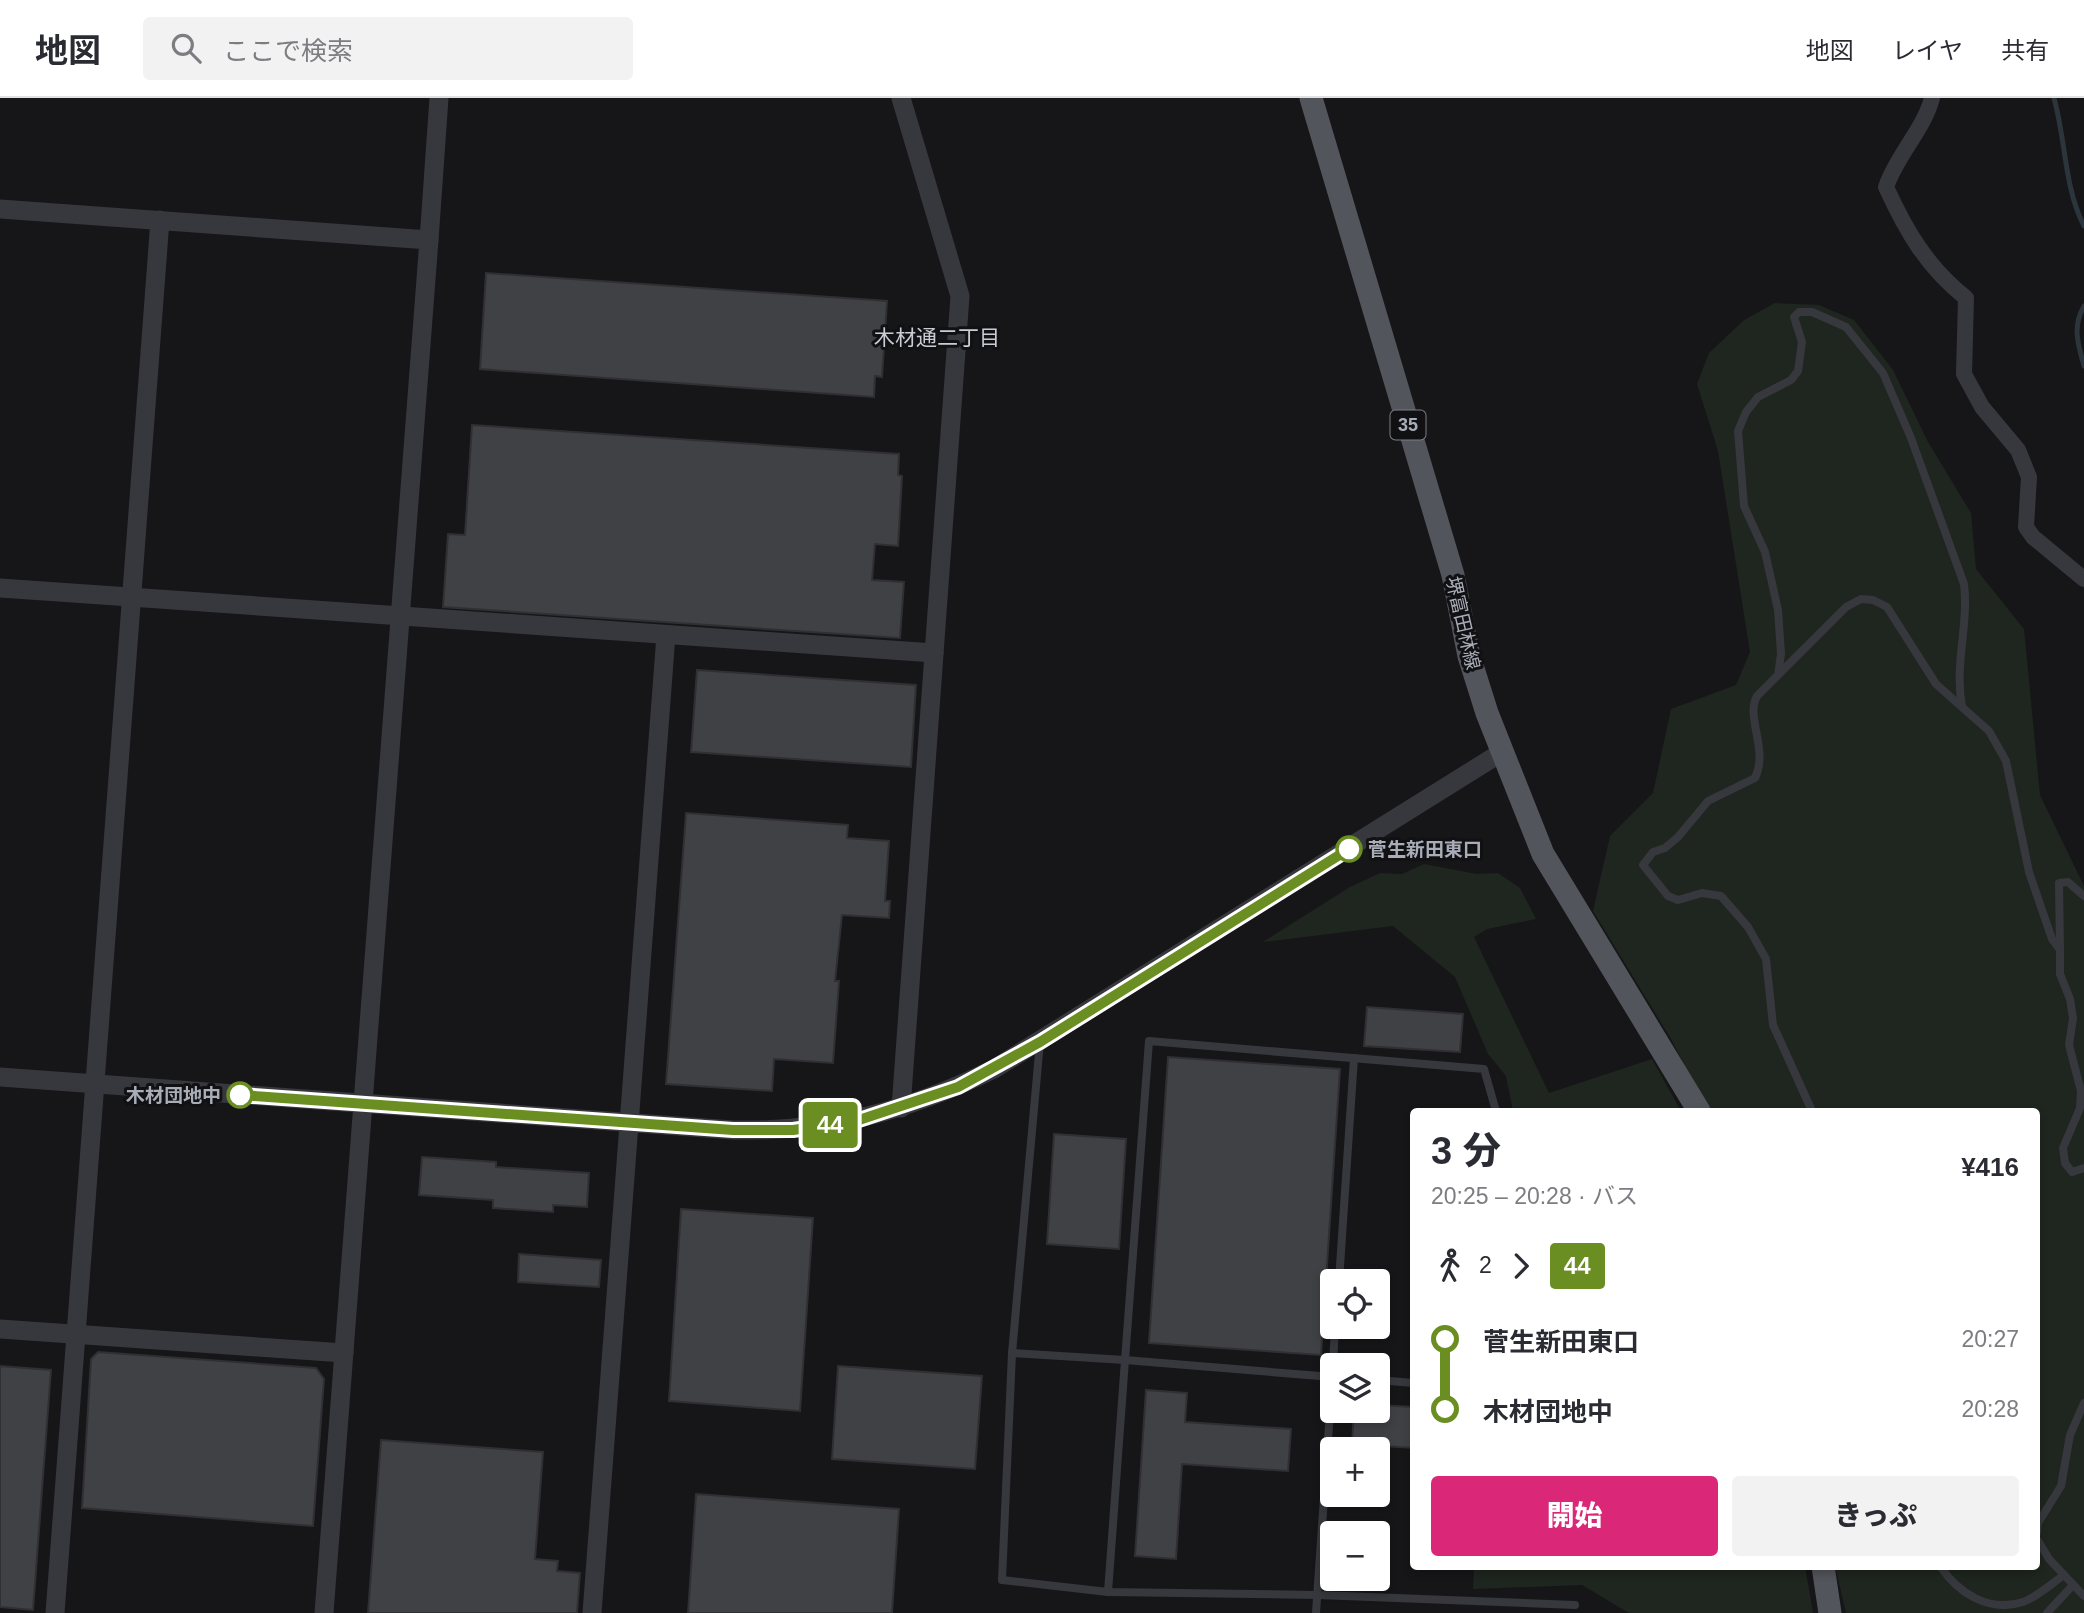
<!DOCTYPE html>
<html lang="ja">
<meta charset="utf-8">
<style>
:root{--surface:#fff;--page:#f2f2f3;--text:#2b2b33;--muted:#7c7c81;--line:#e1e1e2;--accent:#db2777}
body{margin:0;font-family:Helvetica,"Noto Sans JP",sans-serif;background:var(--page);color:var(--text);height:100vh;display:flex;flex-direction:column;font-size:26px;white-space:nowrap}
*{box-sizing:border-box;margin:0}
p{font-size:23px;color:var(--muted)}
.icon{flex:none;width:38px;height:38px;fill:none;stroke:currentColor;stroke-width:2;stroke-linecap:round;stroke-linejoin:round}
.map{position:relative;flex:1;overflow:hidden}
.details{position:absolute;left:1410px;top:1010px;width:630px;height:462px;display:flex;flex-direction:column;background:var(--surface);border-radius:7px;box-shadow:0 4px 10px #0003}
.details>*{flex:none}
.badge{padding:0 14px;border-radius:5px;font-size:24px;line-height:46px}
.fabs{position:absolute;left:1320px;top:1171px;display:grid;gap:14px}
.fabs a{display:grid;place-items:center;width:70px;height:70px;border-radius:7px;background:var(--surface);box-shadow:0 4px 10px #0003;font-size:35px}
.map>.badge{position:absolute;translate:-50% -50%;box-shadow:0 0 0 4px #fff}
.legs{display:flex;align-items:center;gap:10px;height:77px;padding:0 21px;font-size:23px}
.legs p{margin-inline-start:auto}
.overview{display:flex;align-items:center;justify-content:space-between;height:119px;padding:0 21px}
h1{font-size:38px;font-weight:800;line-height:52px}
.primary-button{display:flex;gap:14px;margin-top:auto;padding:14px 21px}
.primary-button a{flex:1;height:80px;border-radius:7px;background:var(--accent);color:#fff;font-size:28px;font-weight:800;line-height:80px;text-align:center}
.primary-button a+a{background:var(--page);color:var(--text)}
ul{padding:0 21px;list-style:none}
li{display:flex;align-items:center;gap:24px;height:70px;font-size:26px}
li i{display:grid;place-items:center;width:10px;height:100%;margin:0 9px;background:currentColor}
li i::after{content:'';width:18px;height:18px;margin:-9px;border:5px solid;border-radius:50%;background:var(--surface)}
li p{margin-inline-start:auto}
li:first-child i{background:linear-gradient(#0000 50%,currentColor 0)}
li:last-child i{background:linear-gradient(currentColor 50%,#0000 0)}
header{display:flex;align-items:center;gap:42px;box-sizing:border-box;height:98px;padding:0 35px;background:var(--surface);border-bottom:2px solid var(--line)}
header strong{font-size:33px}
nav{display:flex;gap:38px;margin-inline-start:auto;font-size:24px}
.search{width:490px;height:63px;background:var(--page);display:flex;align-items:center;gap:18px;box-sizing:border-box;padding:0 24px;border-radius:7px;color:var(--muted);font-size:26px}
.map>svg:first-child{display:block}
.green{fill:#1e261f}
.lines{fill:none;stroke-linecap:round;stroke-linejoin:round}
.stream{stroke:#2c353c;stroke-width:5}
.building{fill:#404145;stroke:#303034;stroke-width:2}
.service{stroke:#37383d;stroke-width:8}
.minor{stroke:#37383d;stroke-width:16}
.tertiary{stroke:#37383d;stroke-width:19}
.primary{stroke:#53555c;stroke-width:23}
.line-1-casing{stroke:#fff;stroke-width:16}
.line-1{stroke:#6b8e23;stroke-width:10}
.stop-1-dot{fill:#fff;stroke:#6b8e23;stroke-width:3.5}
.labels{text-anchor:middle;dominant-baseline:central;stroke-width:6;stroke-linejoin:round;paint-order:stroke}
.shield{fill:#111113;stroke:#7b7e86;stroke-width:2}
.shield-label{font-size:18px;font-weight:bold;fill:#a8adb8}
.street-label{font-size:19px;fill:#a8adb8;stroke:#111113}
.stop-label{font-size:19px;font-weight:bold;fill:#a8adb8;stroke:#111113;text-anchor:start}
.neighbourhood-label{font-size:21px;fill:#c9ccd4;stroke:#111113}
</style>
<header>
<strong>地図</strong>
<div class="search"><svg class="icon" aria-label="search" viewBox="0 0 24 24"><circle cx="10" cy="10" r="6"/><path d="M15 15l6 6"/></svg>ここで検索</div>
<nav><a>地図</a><a>レイヤ</a><a>共有</a></nav>
</header>
<div class="map">
<svg width="2084" height="1515" viewBox="0 0 2084 1515">
<rect width="100%" height="100%" fill="#161618"/>
<!-- green -->
<g class="green">
<path d="M1775 205 1819 207 1854 222 1893 272 1928 344 1971 415 1976 471 2024 531 2040 697 2084 788V1515H1846L1835 1468H2037V1013H1708L1671 941 1593 813 1610 738 1653 695 1671 611 1736 587 1750 554 1718 353 1697 286 1709 255 1744 222Z"/>
<path d="M1424 766 1477 776 1498 775 1520 790 1536 821 1487 831 1474 839 1549 995 1652 961 1681 1013H1513L1506 978 1488 956 1455 879 1393 828 1263 844 1350 789 1380 775 1402 776Z"/>
<path d="M1474 1468H1805L1813 1515H1629L1582 1487 1473 1491Z"/>
</g>
<g class="lines">
<!-- stream -->
<g class="stream">
<path d="M2054 0C2066 43 2064 89 2084 128"/>
<path d="M2084 208C2072 229 2078 246 2084 268"/>
</g>
</g>
<!-- building -->
<g class="building">
<path d="M486 175 887 203 882 279 875 278 874 299 480 271Z"/>
<path d="M472 327 899 356 898 377 902 378 898 448 875 446 872 482 904 484 900 540 443 509 448 436 465 437Z"/>
<path d="M697 572 916 587 911 669 691 654Z"/>
<path d="M686 715 848 727 847 740 889 743 885 803H890L889 820 842 817 835 883H839L833 965 774 961 772 993 666 986Z"/>
<path d="M1367 909 1463 916 1460 954 1364 948Z"/>
<path d="M1168 959 1340 971 1321 1257 1149 1245Z"/>
<path d="M1054 1036 1126 1041 1119 1151 1047 1146Z"/>
<path d="M422 1059 496 1064V1069L589 1075 587 1109 553 1107V1114L493 1110V1102L419 1097Z"/>
<path d="M681 1111 813 1120 800 1313 669 1303Z"/>
<path d="M519 1156 601 1162 599 1189 518 1184Z"/>
<path d="M98 1254 316 1270 324 1281 313 1428 82 1410 91 1261Z"/>
<path d="M0 1268 51 1272 33 1512 0 1509Z"/>
<path d="M838 1268 982 1278 975 1371 832 1361Z"/>
<path d="M1146 1292 1187 1295 1185 1324 1291 1331 1288 1373 1182 1366 1176 1461 1135 1458Z"/>
<path d="M1377 1307 1414 1309V1350L1352 1346 1354 1312H1377Z"/>
<path d="M381 1342 543 1354 535 1461 558 1463 557 1473 580 1475 577 1515H368Z"/>
<path d="M696 1396 899 1411 892 1515H688Z"/>
</g>
<g class="lines">
<!-- service -->
<g class="service">
<path d="M1778 577 1781 556 1778 512 1765 454 1744 408 1738 333 1746 314 1758 299 1791 282 1798 273 1802 244 1794 219 1799 214H1812L1846 229 1883 275 1911 340 1964 486C1969 527 1954 567 1962 608"/>
<path d="M2060 852 2059 785 2068 784 2084 798"/>
<path d="M1040 944 1012 1255 1002 1482 1108 1494 1318 1497 1575 1507"/>
<path d="M1812 1013 1773 927 1766 861 1748 829 1721 798 1702 795 1678 802 1668 798 1643 767 1653 754 1665 750 1678 739 1708 703 1755 680C1769 651 1745 620 1757 598L1846 509 1861 501 1873 502 1887 509 1936 586 1989 633 2006 663 2029 774 2052 841 2060 852V876L2070 901 2073 920 2069 947 2081 993 2080 1010 2063 1050 2065 1065 2072 1074 2084 1070"/>
<path d="M1339 1183 1354 960"/>
<path d="M1012 1255 1125 1262 1108 1494"/>
<path d="M1333 1267 1335 1228"/>
<path d="M1332 1279 1125 1262 1149 943 1484 971 1496 1013"/>
<path d="M1377 1282 1414 1285"/>
<path d="M2037 1435 2038 1425 2061 1388 2070 1337 2084 1305"/>
<path d="M2037 1441 2049 1461 2084 1498"/>
<path d="M1940 1468C1958 1495 1989 1515 2023 1504 2037 1499 2051 1486 2064 1477"/>
<path d="M1316 1515 1332 1284"/>
<path d="M2047 1515 2073 1487"/>
</g>
<!-- minor -->
<path class="minor" d="M1932 0C1924 31 1897 57 1886 89 1906 133 1927 169 1966 200L1964 276 1982 309 2018 352 2029 379 2026 429 2033 439 2084 481"/>
<!-- tertiary -->
<g class="tertiary">
<path d="M901 0 960 198 901 1010"/>
<path d="M0 111 429 142 324 1515"/>
<path d="M429 142 439 0"/>
<path d="M0 490 934 555"/>
<path d="M0 979 733 1032C831 1034 907 1013 994 971L1502 654"/>
<path d="M0 1231 344 1255"/>
<path d="M55 1515 160 122"/>
<path d="M592 1515 666 537"/>
</g>
<!-- primary -->
<g class="primary">
<path d="M1311 0 1453 477 1469 558 1487 615 1543 756 1699 1013"/>
<path d="M1823 1468 1830 1515"/>
</g>
</g>
<g class="lines">
<defs>
<path id="line-1" d="M240 997 733 1032H793L856 1023 958 989 1040 944 1349 751"/>
</defs>
<!-- line-1 casing -->
<use href="#line-1" class="line-1-casing"/>
<!-- line-1 -->
<use href="#line-1" class="line-1"/>
</g>
<!-- markers -->
<g class="stop-1-dot">
<circle cx="1349" cy="751" r="12"/>
<circle cx="240" cy="997" r="12"/>
</g>
<g class="labels">
<!-- shield labels -->
<rect class="shield" x="1390.5" y="312.5" width="35" height="29" rx="5"/>
<g class="shield-label">
<text x="1408" y="327">35</text>
</g>
<!-- street labels -->
<g class="street-label">
<text transform="translate(1463 525) rotate(77)">堺富田林線</text>
</g>
<!-- stop labels -->
<g class="stop-label">
<text x="1368" y="751">菅生新田東口</text>
<text x="221" y="997" text-anchor="end">木材団地中</text>
</g>
<!-- neighbourhood labels -->
<g class="neighbourhood-label">
<text x="937" y="239">木材通二丁目</text>
</g>
</g>
</svg>
<div class="fabs">
<a><svg class="icon" aria-label="locate" viewBox="0 0 24 24"><circle cx="12" cy="12" r="6"/><path d="M12 2v4M12 18v4M2 12h4M18 12h4"/></svg></a>
<a><svg class="icon" aria-label="layers" viewBox="0 0 24 24"><path d="M12 4l9 5-9 5-9-5zM3 14l9 5 9-5"/></svg></a>
<a>+</a>
<a>−</a>
</div>
<b class="badge" style="left:830px;top:1027px;background:#6b8e23;color:#fff">44</b>
<section class="details">
<div class="overview"><div><h1>3 分</h1><p>20:25 – 20:28 · バス</p></div><b>¥416</b></div>
<div class="legs"><svg class="icon" aria-label="walk" viewBox="0 0 24 24"><circle cx="13" cy="4" r="2"/><path d="M13 8l-2 6 4 7M11 14l-3 7M7 12l3-4h3l4 4"/></svg>2<svg class="icon" aria-label="forward" viewBox="0 0 24 24"><path d="M9 5l7 7-7 7"/></svg><b class="badge" style="background:#6b8e23;color:#fff">44</b></div>
<ul>
<li><i style="color:#6b8e23"></i><b>菅生新田東口</b><p>20:27</p></li>
<li><i style="color:#6b8e23"></i><b>木材団地中</b><p>20:28</p></li>
</ul>
<div class="primary-button"><a>開始</a><a>きっぷ</a></div>
</section>
</div>
